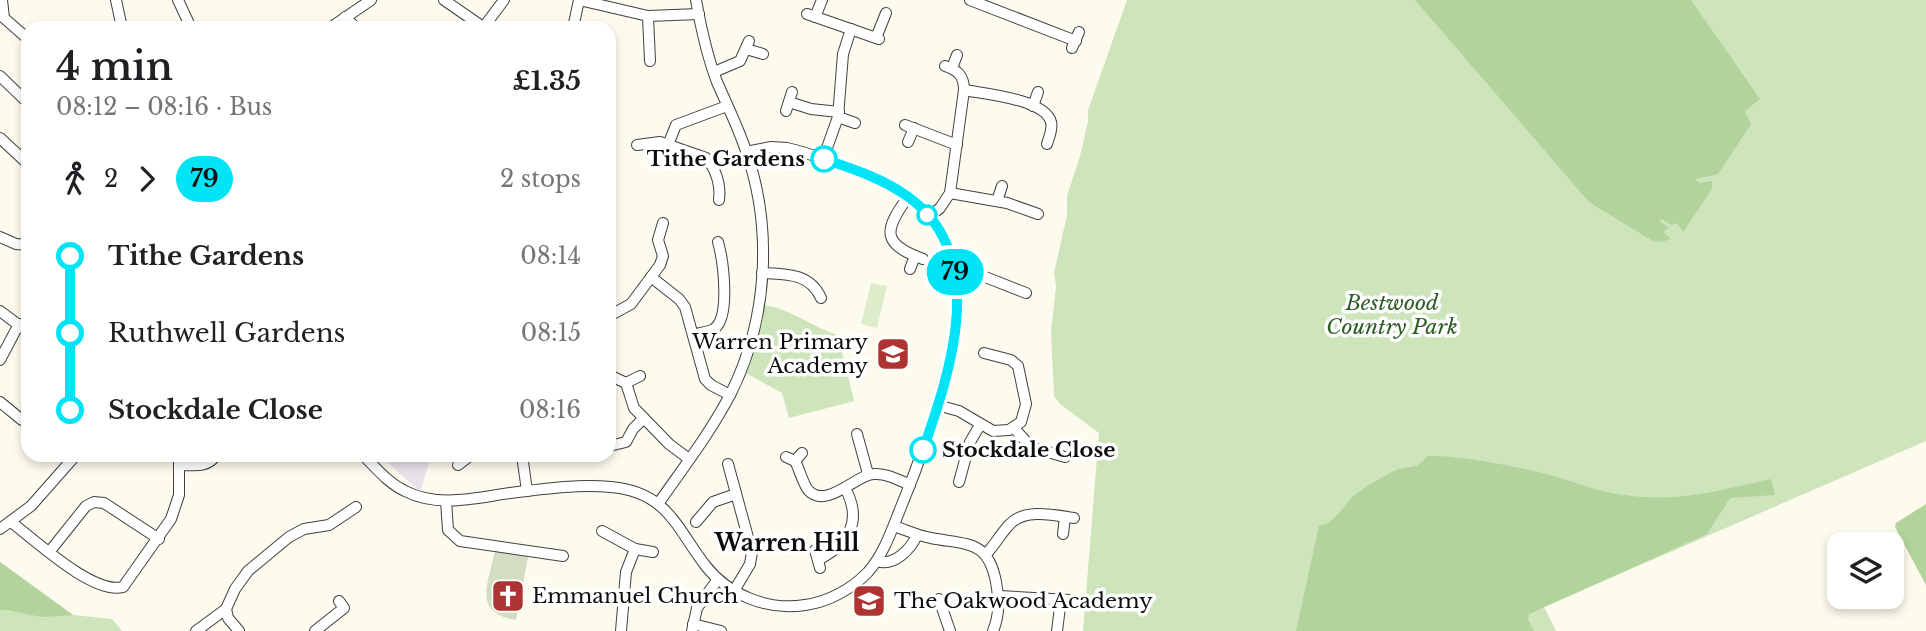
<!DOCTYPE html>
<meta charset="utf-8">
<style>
:root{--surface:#fff;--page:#f6f6f6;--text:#202124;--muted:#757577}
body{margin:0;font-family:"Libre Baskerville",serif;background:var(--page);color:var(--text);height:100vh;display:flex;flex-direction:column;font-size:26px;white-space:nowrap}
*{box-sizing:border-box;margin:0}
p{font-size:23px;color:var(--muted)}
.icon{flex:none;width:38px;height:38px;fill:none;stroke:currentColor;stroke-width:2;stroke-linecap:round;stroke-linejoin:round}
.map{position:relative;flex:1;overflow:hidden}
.side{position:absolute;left:21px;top:21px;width:595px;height:441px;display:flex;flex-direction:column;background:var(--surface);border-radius:21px;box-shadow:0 4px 10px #0003}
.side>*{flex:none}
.badge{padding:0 14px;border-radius:23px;font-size:24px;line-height:46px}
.controls{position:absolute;left:1827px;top:532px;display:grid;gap:14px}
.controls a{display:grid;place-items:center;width:77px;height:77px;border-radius:14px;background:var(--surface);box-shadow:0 4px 10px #0003;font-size:35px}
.map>.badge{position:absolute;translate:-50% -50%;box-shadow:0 0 0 4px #fff}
.legs{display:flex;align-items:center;gap:10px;height:77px;padding:0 35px;font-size:23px}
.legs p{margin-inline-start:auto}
.overview{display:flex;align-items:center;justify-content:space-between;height:119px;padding:0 35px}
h1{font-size:38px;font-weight:600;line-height:52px}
ul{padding:0 35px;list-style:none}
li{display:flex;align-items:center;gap:24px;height:77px;font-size:26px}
li i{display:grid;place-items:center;width:10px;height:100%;margin:0 9px;background:currentColor}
li i::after{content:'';width:18px;height:18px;margin:-9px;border:5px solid;border-radius:50%;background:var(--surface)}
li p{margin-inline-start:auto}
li:first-child i{background:linear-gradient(#0000 50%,currentColor 0)}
li:last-child i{background:linear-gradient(currentColor 50%,#0000 0)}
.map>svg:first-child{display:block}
.industrial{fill:#eae2ea}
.green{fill:#cee4bb}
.forest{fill:#b2d39c}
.cemetery{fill:#d3ddc1}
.pitch{fill:#dfeccc}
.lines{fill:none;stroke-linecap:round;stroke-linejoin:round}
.minor-casing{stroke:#404040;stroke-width:12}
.minor{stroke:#fff;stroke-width:10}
.line-1-casing{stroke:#fff;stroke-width:16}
.line-1{stroke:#00e4f5;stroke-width:10}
.stop-1-dot{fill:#fff;stroke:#00e4f5;stroke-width:3.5}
.labels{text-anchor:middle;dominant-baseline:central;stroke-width:7;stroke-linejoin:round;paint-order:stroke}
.stop-label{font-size:21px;font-weight:bold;fill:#0d0d0d;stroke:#fff;text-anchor:end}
.park-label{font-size:21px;font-style:italic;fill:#2d5d24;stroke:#fff}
.poi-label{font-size:21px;fill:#0d0d0d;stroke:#fff;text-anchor:start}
.neighbourhood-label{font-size:23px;font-weight:bold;fill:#0d0d0d;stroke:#fff}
</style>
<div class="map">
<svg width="1926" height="631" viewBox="0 0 1926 631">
<rect width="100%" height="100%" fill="#fdfbee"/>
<!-- industrial -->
<path class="industrial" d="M379 455H431L421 490 417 489Z"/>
<!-- green -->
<g class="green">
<path d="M1127 0H1926V441L1544 607 1556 631H1083L1099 433 1060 404 1054 396 1051 332 1056 286 1054 273 1067 215V196L1080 156 1088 121V110Z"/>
<path d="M764 305C791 309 812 327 838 335L854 401 789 418 782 393 746 373 754 352Z"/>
<path d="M0 562 73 615 112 619 122 631H0Z"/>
</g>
<!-- forest -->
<g class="forest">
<path d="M1415 0H1691L1760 99 1745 111 1751 124 1718 174 1695 179 1700 183 1712 181V189L1683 232 1677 223 1671 225 1662 219 1659 221 1669 228 1663 232 1671 239 1661 242 1651 240 1589 202Z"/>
<path d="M1427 456C1460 455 1528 468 1560 478 1579 484 1598 491 1617 494 1675 504 1716 491 1771 479L1775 495 1730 498 1707 534 1529 614 1528 620 1534 631H1296L1319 526C1338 523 1344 501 1360 491 1370 484 1382 477 1394 471 1410 463 1414 473 1427 456Z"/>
<path d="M1926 504V585L1895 527 1896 523Z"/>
<path d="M0 562 73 615 41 617 8 610H0Z"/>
</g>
<!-- cemetery -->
<path class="cemetery" d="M495 550 528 557 516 620C471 613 489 583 495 550Z"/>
<!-- pitch -->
<path class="pitch" d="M871 283 887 286 877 328 861 324Z"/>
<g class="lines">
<defs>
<g id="minor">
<path d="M2 0 4 18 28 39"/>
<path d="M116 0 122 28"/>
<path d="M178 0 191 28"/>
<path d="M444 0 483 27"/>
<path d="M579 0 648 16 699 14"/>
<path d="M970 0 1076 41"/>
<path d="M807 14 879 39"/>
<path d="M648 16 650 61"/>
<path d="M345 17 356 28"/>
<path d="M815 17 822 0"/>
<path d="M330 28 371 0"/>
<path d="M483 28 504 0"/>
<path d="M573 28 579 0"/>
<path d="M876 38 886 13"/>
<path d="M1072 48 1079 32"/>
<path d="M27 49 28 48"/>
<path d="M746 49 763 54"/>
<path d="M952 68 957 55"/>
<path d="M714 72 740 61 749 41"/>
<path d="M0 76 28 103"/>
<path d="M964 90C985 94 1045 99 1051 122 1053 129 1049 137 1047 144"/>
<path d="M789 102 811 109 839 112"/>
<path d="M1033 106 1038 92"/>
<path d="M786 111 792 92"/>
<path d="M838 117 855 123"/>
<path d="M905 125 957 145"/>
<path d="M0 138 28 164"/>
<path d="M908 142 914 128"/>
<path d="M637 145 660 142 706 158C716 169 721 185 719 200"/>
<path d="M668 145 676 125 727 106"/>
<path d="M823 159 838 117 843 54 851 29"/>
<path d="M950 193 1007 203 1038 214"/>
<path d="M908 197C883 231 882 244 923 259"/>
<path d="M997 201 1002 186"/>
<path d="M929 217 940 208 950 193 964 90C964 76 958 70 945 66"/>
<path d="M0 237 16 244 28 245"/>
<path d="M910 269 915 256"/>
<path d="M762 273C786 274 810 273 821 298"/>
<path d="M956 274 975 273 1026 293"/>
<path d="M651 277 679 299 685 307 705 379 711 385 730 395"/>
<path d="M0 311 28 332"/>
<path d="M609 316 631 304 660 265 663 256 658 240 663 223"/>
<path d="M693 335C699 333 708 332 714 329 731 317 723 260 718 242"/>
<path d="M0 360 19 324"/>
<path d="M609 375 626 383 634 408 669 444 689 459"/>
<path d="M626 383 640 376"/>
<path d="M0 402 22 420"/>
<path d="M937 405 959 411 993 431 1009 430 1021 422 1026 404 1018 366 1011 360 984 353"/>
<path d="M1014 428 1031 447 1065 457"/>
<path d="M857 434 868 474"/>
<path d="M609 446 626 442 633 429 644 418"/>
<path d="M363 455C376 468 388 483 405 491 438 508 475 498 510 493 543 489 577 484 611 487 667 492 676 527 705 565 728 595 768 611 805 605 828 602 852 589 868 572 884 554 892 529 901 507 919 464 934 420 945 374 950 356 956 338 957 319 959 293 957 266 946 243 923 199 885 181 841 165 823 159 806 152 787 148L771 147 746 152"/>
<path d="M522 455 527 491"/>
<path d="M786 457 795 461 802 453"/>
<path d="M795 461C799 468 804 487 809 491 827 509 857 474 874 474 886 473 899 480 910 485"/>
<path d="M728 464 752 552 750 564 734 591"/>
<path d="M179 465C194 465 208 468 216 455"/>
<path d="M458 465 471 455"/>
<path d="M959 482 970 442 980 425"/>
<path d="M446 501 448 530 460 541 563 556"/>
<path d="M658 504C683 468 711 432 731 393 768 319 773 228 746 151 738 127 727 105 717 82 707 56 701 28 696 0"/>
<path d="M11 522C35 540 93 595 123 587L171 519 179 495V455"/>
<path d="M696 522 713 502 736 494"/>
<path d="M894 526C906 530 918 536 931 538 966 545 988 539 996 582 999 599 1000 614 993 631"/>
<path d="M0 529 31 506 76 455"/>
<path d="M602 531 635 549 653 552"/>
<path d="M1063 534 1065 517"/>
<path d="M815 550 820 568"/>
<path d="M50 551 86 506 94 502 104 503 159 539"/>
<path d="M986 554C995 545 1001 533 1010 524 1025 508 1054 515 1074 518"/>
<path d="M818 560C849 544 863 521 845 488"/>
<path d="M877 561C894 567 911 549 917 535"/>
<path d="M999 596 1070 600"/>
<path d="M939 599 950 631"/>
<path d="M226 609 228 618 239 631"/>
<path d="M693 624 721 631"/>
<path d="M196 631 226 609 235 589 248 571 289 537 304 529 329 525 356 507"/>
<path d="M315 631 344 608 339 601"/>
<path d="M621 631 626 572 635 549"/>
<path d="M692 631 697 608 718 579"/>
<path d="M1057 631 1061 599"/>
</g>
</defs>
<!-- minor casing -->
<use href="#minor" class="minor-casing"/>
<!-- minor -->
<use href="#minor" class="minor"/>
</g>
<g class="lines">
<defs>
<path id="line-1" d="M824 159C853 169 882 178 907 196 991 255 950 372 923 450"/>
</defs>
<!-- line-1 casing -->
<use href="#line-1" class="line-1-casing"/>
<!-- line-1 -->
<use href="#line-1" class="line-1"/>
</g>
<!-- icons -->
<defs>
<symbol id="school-square" viewBox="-11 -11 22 22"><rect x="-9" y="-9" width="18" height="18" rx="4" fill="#ae3333" stroke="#fff"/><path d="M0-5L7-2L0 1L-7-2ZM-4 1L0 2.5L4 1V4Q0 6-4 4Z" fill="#fff"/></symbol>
<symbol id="church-square" viewBox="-11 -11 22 22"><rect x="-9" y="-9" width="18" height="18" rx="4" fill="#ae3333" stroke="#fff"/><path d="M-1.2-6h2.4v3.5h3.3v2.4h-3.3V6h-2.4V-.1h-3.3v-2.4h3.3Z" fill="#fff"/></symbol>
</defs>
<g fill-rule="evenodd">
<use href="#school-square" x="874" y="335" width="38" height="38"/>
<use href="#church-square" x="489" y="577" width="38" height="38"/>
<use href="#school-square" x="850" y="582" width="38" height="38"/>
</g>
<!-- markers -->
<g class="stop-1-dot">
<circle cx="824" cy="159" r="12"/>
<circle cx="927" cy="215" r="9"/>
<circle cx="923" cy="450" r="12"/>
</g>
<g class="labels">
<!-- stop labels -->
<g class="stop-label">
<text x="805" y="159">Tithe Gardens</text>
<text x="942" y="450" text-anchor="start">Stockdale Close</text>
</g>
<!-- park labels -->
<g class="park-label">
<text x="1392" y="303">Bestwood<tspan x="1392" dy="24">Country Park</tspan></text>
</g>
<!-- poi labels -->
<g class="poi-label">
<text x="868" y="342" text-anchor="end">Warren Primary<tspan x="868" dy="24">Academy</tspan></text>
<text x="532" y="596">Emmanuel Church</text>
<text x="894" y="601">The Oakwood Academy</text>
</g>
<!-- neighbourhood labels -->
<g class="neighbourhood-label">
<text x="787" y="543">Warren Hill</text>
</g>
</g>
</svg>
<div class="controls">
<a><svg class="icon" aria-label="layers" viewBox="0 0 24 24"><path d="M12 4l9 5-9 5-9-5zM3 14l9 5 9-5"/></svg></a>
</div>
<b class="badge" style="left:955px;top:272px;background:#00e4f5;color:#111">79</b>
<section class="side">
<div class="overview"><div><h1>4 min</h1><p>08:12 – 08:16 · Bus</p></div><b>£1.35</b></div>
<div class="legs"><svg class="icon" aria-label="walk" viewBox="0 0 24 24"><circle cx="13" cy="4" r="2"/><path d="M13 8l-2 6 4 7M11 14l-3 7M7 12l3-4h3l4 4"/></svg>2<svg class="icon" aria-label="forward" viewBox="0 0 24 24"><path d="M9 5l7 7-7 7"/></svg><b class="badge" style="background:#00e4f5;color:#111">79</b><p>2 stops</p></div>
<ul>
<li><i style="color:#00e4f5"></i><b>Tithe Gardens</b><p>08:14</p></li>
<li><i style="color:#00e4f5"></i><span>Ruthwell Gardens</span><p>08:15</p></li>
<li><i style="color:#00e4f5"></i><b>Stockdale Close</b><p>08:16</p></li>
</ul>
</section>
</div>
